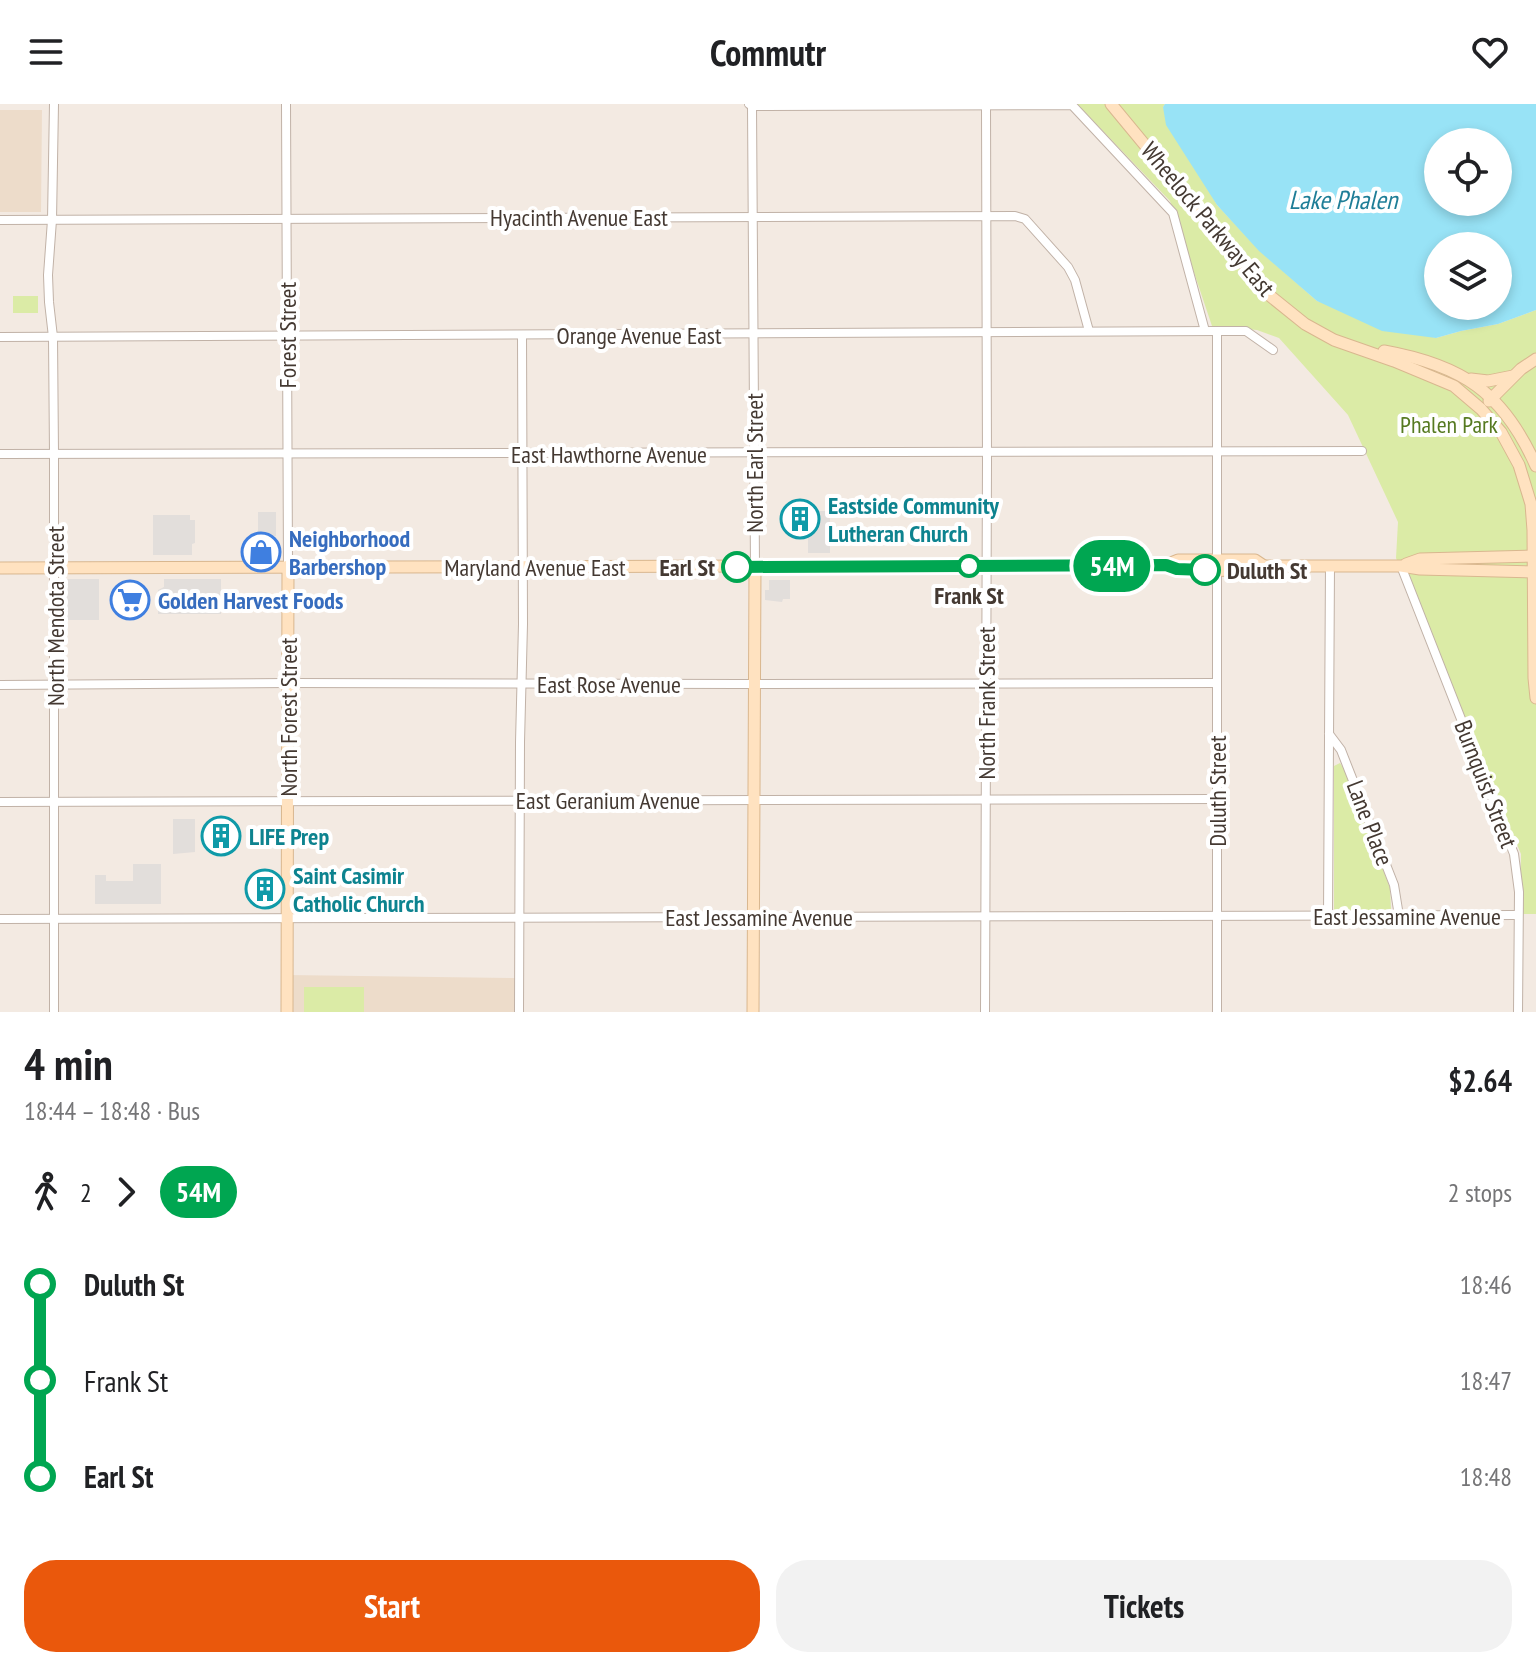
<!DOCTYPE html>
<meta charset="utf-8">
<style>
:root{--surface:#fff;--page:#f2f2f2;--text:#202124;--muted:#757577;--accent:#ea580c}
body{margin:0;font-family:"PT Sans Narrow",sans-serif;background:var(--page);color:var(--text);height:100vh;display:flex;flex-direction:column;font-size:30px;white-space:nowrap}
*{box-sizing:border-box;margin:0}
p{font-size:26px;color:var(--muted)}
.icon{flex:none;width:44px;height:44px;fill:none;stroke:currentColor;stroke-width:2;stroke-linecap:round;stroke-linejoin:round}
.map{position:relative;height:908px;overflow:hidden}
.drawer{display:flex;flex-direction:column;background:var(--surface);flex:1}
.drawer>*{flex:none}
.badge{padding:0 16px;border-radius:26px;font-size:28px;line-height:52px}
.buttons{position:absolute;left:1424px;top:24px;display:grid;gap:16px}
.buttons a{display:grid;place-items:center;width:88px;height:88px;border-radius:50%;background:var(--surface);box-shadow:0 4px 12px #0003;font-size:40px}
.map>.badge{position:absolute;translate:-50% -50%;box-shadow:0 0 0 4px #fff}
.legs{display:flex;align-items:center;gap:12px;height:88px;padding:0 24px;font-size:26px}
.legs p{margin-inline-start:auto}
.overview{display:flex;align-items:center;justify-content:space-between;height:136px;padding:0 24px}
h1{font-size:44px;font-weight:800;line-height:60px}
.primary-button{display:flex;gap:16px;margin-top:auto;padding:16px 24px}
.primary-button a{flex:1;height:92px;border-radius:32px;background:var(--accent);color:#fff;font-size:32px;font-weight:800;line-height:92px;text-align:center}
.primary-button a+a{background:var(--page);color:var(--text)}
ul{padding:0 24px;list-style:none}
li{display:flex;align-items:center;gap:28px;height:96px;font-size:30px}
li i{display:grid;place-items:center;width:12px;height:100%;margin:0 10px;background:currentColor}
li i::after{content:'';width:20px;height:20px;margin:-10px;border:6px solid;border-radius:50%;background:var(--surface)}
li p{margin-inline-start:auto}
li:first-child i{background:linear-gradient(#0000 50%,currentColor 0)}
li:last-child i{background:linear-gradient(currentColor 50%,#0000 0)}
header{display:flex;justify-content:space-between;align-items:center;height:104px;padding:0 24px;background:var(--surface);font-size:36px;font-weight:800}
.map>svg:first-child{display:block}
.education{fill:#eddcca}
.green{fill:#dbeba6}
.parking{fill:#e2dedb}
.water{fill:#98e3f6;fill-rule:evenodd}
.lines{fill:none;stroke-linecap:round;stroke-linejoin:round}
.street-casing{stroke:#c1b2a7;stroke-width:10}
.secondary-casing{stroke:#d9b78f;stroke-width:13}
.street{stroke:#fff;stroke-width:8}
.secondary{stroke:#ffe2c0;stroke-width:11}
.line-1-casing{stroke:#fff;stroke-width:18}
.line-1{stroke:#00a651;stroke-width:12}
.stop-1-dot{fill:#fff;stroke:#00a651;stroke-width:4}
.labels{text-anchor:middle;dominant-baseline:central;stroke-width:8;stroke-linejoin:round;paint-order:stroke}
.street-label{font-size:24px;fill:#443932;stroke:#fff}
.park-label{font-size:24px;fill:#567a21;stroke:#fff}
.culture-label{font-size:24px;font-weight:bold;fill:#0d838f;stroke:#fff;text-anchor:start}
.shop-label{font-size:24px;font-weight:bold;fill:#366cbe;stroke:#fff;text-anchor:start}
.stop-label{font-size:24px;font-weight:bold;fill:#443932;stroke:#fff;text-anchor:end}
.water-label{font-size:26px;font-style:italic;fill:#1f7e97;stroke:#fff}
</style>
<header><svg class="icon" aria-label="menu" viewBox="0 0 24 24"><path d="M4 6h16M4 12h16M4 18h16"/></svg>Commutr<svg class="icon" aria-label="heart" viewBox="0 0 24 24"><path d="M12 20l-8-8c-3-5 5-10 8-4 3-6 11-1 8 4z"/></svg></header>
<div class="map">
<svg width="1536" height="908" viewBox="0 0 1536 908">
<rect width="100%" height="100%" fill="#f3eae2"/>
<!-- education -->
<g class="education">
<path d="M0 6H42L41 108H0Z"/>
<path d="M287 871 515 874V908H287Z"/>
</g>
<!-- green -->
<g class="green">
<path d="M1077 0H1165L1163 3 1217 101 1259 146 1317 197 1436 234 1461 227 1498 220 1536 206V810H1520L1521 750 1396 454 1398 418 1348 311 1279 234 1257 226 1212 222 1170 97Z"/>
<rect x="13" y="192" width="25" height="17"/>
<path d="M1340 659 1348 671 1390 784 1391 806H1334V662Z"/>
<rect x="304" y="883" width="60" height="25"/>
</g>
<!-- parking -->
<g class="parking">
<rect x="808" y="407" width="22" height="42"/>
<rect x="258" y="408" width="18" height="24"/>
<path d="M153 411H190V416H195V439L192 440V451H153Z"/>
<rect x="66" y="475" width="33" height="41"/>
<path d="M164 475H221V510H158V486L164 483Z"/>
<path d="M769 476H790V495H783L782 498 765 496V486H769Z"/>
<path d="M173 715H195V748L173 750Z"/>
<path d="M133 760H161V800H95V771H106V777H133Z"/>
</g>
<!-- water -->
<path class="water" d="M1165 0H1536V206L1498 220 1461 227 1436 234 1382 227 1317 197 1259 147 1217 101 1166 21 1163 3ZM1438 38H1498V98H1438ZM1438 142H1498V202H1438Z"/>
<g class="lines">
<defs>
<g id="street">
<path d="M286 0 288 462"/>
<path d="M749 0 752 2 1072 1 1173 109 1205 227"/>
<path d="M752 2 755 463"/>
<path d="M0 116 1015 112 1025 115 1068 163 1075 176 1089 227"/>
<path d="M0 233 1217 227H1246L1273 246"/>
<path d="M0 350 1362 347"/>
<path d="M1217 456V227"/>
<path d="M1401 462 1514 750 1519 788 1518 908"/>
<path d="M0 581 288 579 742 580 1217 579"/>
<path d="M1329 630 1341 646 1394 781 1399 812"/>
<path d="M0 698 1217 695"/>
<path d="M1328 812 1330 461"/>
<path d="M0 815 1518 811"/>
<path d="M54 908V350L53 233 49 198 48 171 52 116 54 0"/>
<path d="M519 908 520 638 523 520 522 231"/>
<path d="M985 908 987 358 986 2"/>
<path d="M1217 908V466"/>
</g>
<g id="secondary">
<path d="M1111 0 1269 191 1305 220 1334 236 1394 257 1454 282 1481 305 1501 328 1519 361 1531 400 1533 426 1534 574 1536 594"/>
<path d="M1384 247C1462 261 1503 288 1536 362"/>
<path d="M1471 275 1488 277 1513 272"/>
<path d="M1489 297 1521 265 1536 255"/>
<path d="M1406 460 1420 455 1536 452"/>
<path d="M1166 461 1178 456H1255L1264 462"/>
<path d="M0 464 1166 461C1187 468 1243 468 1264 462H1401L1420 465 1536 468"/>
<path d="M287 908 288 462"/>
<path d="M753 908 755 463"/>
</g>
</defs>
<!-- street casing -->
<use href="#street" class="street-casing"/>
<!-- secondary casing -->
<use href="#secondary" class="secondary-casing"/>
<!-- street -->
<use href="#street" class="street"/>
<!-- secondary -->
<use href="#secondary" class="secondary"/>
</g>
<g class="lines">
<defs>
<path id="line-1" d="M737 463 1166 461 1177 465 1205 466"/>
</defs>
<!-- line-1 casing -->
<use href="#line-1" class="line-1-casing"/>
<!-- line-1 -->
<use href="#line-1" class="line-1"/>
</g>
<!-- icons -->
<defs>
<symbol id="building-ring" viewBox="-11 -11 22 22"><circle r="9.5" fill="#fff" stroke="#0f9aa8" stroke-width="1.5"/><path d="M-4-6H4V6H1V3H-1V6H-4ZM-2.5-4.3h1.7v1.8h-1.7ZM.8-4.3h1.7v1.8H.8ZM-2.5-1h1.7V.8h-1.7ZM.8-1h1.7V.8H.8Z" fill="#0f9aa8"/></symbol>
<symbol id="shop-ring" viewBox="-11 -11 22 22"><circle r="9.5" fill="#fff" stroke="#3f7fe0" stroke-width="1.5"/><path d="M-5-2.5h2.3a2.7 3.5 0 0 1 5.4 0H5L5.5 6h-11ZM-1.5-2.5h3a1.5 2.3 0 0 0-3 0Z" fill="#3f7fe0"/></symbol>
<symbol id="supermarket-ring" viewBox="-11 -11 22 22"><circle r="9.5" fill="#fff" stroke="#3f7fe0" stroke-width="1.5"/><path d="M-6-5.5h2.5l.6 2H6L4.5 2H-2.5L-4.4-4H-6ZM-1.5 3.2a1.3 1.3 0 1 0 .1 0ZM3 3.2a1.3 1.3 0 1 0 .1 0Z" fill="#3f7fe0"/></symbol>
</defs>
<g fill-rule="evenodd">
<use href="#building-ring" x="778" y="393" width="44" height="44"/>
<use href="#shop-ring" x="239" y="426" width="44" height="44"/>
<use href="#supermarket-ring" x="108" y="474" width="44" height="44"/>
<use href="#building-ring" x="199" y="710" width="44" height="44"/>
<use href="#building-ring" x="243" y="763" width="44" height="44"/>
</g>
<!-- markers -->
<g class="stop-1-dot">
<circle cx="969" cy="462" r="10"/>
<circle cx="737" cy="463" r="14"/>
<circle cx="1205" cy="466" r="14"/>
</g>
<g class="labels">
<!-- street labels -->
<g class="street-label">
<text x="579" y="113">Hyacinth Avenue East</text>
<text transform="translate(1208 115) rotate(50)">Wheelock Parkway East</text>
<text transform="translate(287 231) rotate(-90)">Forest Street</text>
<text x="639" y="231">Orange Avenue East</text>
<text x="609" y="350">East Hawthorne Avenue</text>
<text transform="translate(754 359) rotate(-90)">North Earl Street</text>
<text x="535" y="463">Maryland Avenue East</text>
<text transform="translate(55 512) rotate(-90)">North Mendota Street</text>
<text x="609" y="580">East Rose Avenue</text>
<text transform="translate(986 599) rotate(-90)">North Frank Street</text>
<text transform="translate(288 613) rotate(-90)">North Forest Street</text>
<text transform="translate(1486 680) rotate(69)">Burnquist Street</text>
<text transform="translate(1217 687) rotate(-90)">Duluth Street</text>
<text x="608" y="696">East Geranium Avenue</text>
<text transform="translate(1370 719) rotate(69)">Lane Place</text>
<text x="1407" y="812">East Jessamine Avenue</text>
<text x="759" y="813">East Jessamine Avenue</text>
</g>
<!-- park labels -->
<g class="park-label">
<text x="1449" y="320">Phalen Park</text>
</g>
<!-- culture labels -->
<g class="culture-label">
<text x="828" y="401">Eastside Community<tspan x="828" dy="28">Lutheran Church</tspan></text>
<text x="249" y="732">LIFE Prep</text>
<text x="293" y="771">Saint Casimir<tspan x="293" dy="28">Catholic Church</tspan></text>
</g>
<!-- shop labels -->
<g class="shop-label">
<text x="289" y="434">Neighborhood<tspan x="289" dy="28">Barbershop</tspan></text>
<text x="158" y="496">Golden Harvest Foods</text>
</g>
<!-- stop labels -->
<g class="stop-label">
<text x="715" y="463">Earl St</text>
<text x="1227" y="466" text-anchor="start">Duluth St</text>
<text x="969" y="491" text-anchor="middle">Frank St</text>
</g>
<!-- water labels -->
<g class="water-label">
<text x="1343" y="95">Lake Phalen</text>
</g>
</g>
</svg>
<div class="buttons">
<a><svg class="icon" aria-label="locate" viewBox="0 0 24 24"><circle cx="12" cy="12" r="6"/><path d="M12 2v4M12 18v4M2 12h4M18 12h4"/></svg></a>
<a><svg class="icon" aria-label="layers" viewBox="0 0 24 24"><path d="M12 4l9 5-9 5-9-5zM3 14l9 5 9-5"/></svg></a>
</div>
<b class="badge" style="left:1112px;top:462px;background:#00a651;color:#fff">54M</b>
</div>
<section class="drawer">
<div class="overview"><div><h1>4 min</h1><p>18:44 – 18:48 · Bus</p></div><b>$2.64</b></div>
<div class="legs"><svg class="icon" aria-label="walk" viewBox="0 0 24 24"><circle cx="13" cy="4" r="2"/><path d="M13 8l-2 6 4 7M11 14l-3 7M7 12l3-4h3l4 4"/></svg>2<svg class="icon" aria-label="forward" viewBox="0 0 24 24"><path d="M9 5l7 7-7 7"/></svg><b class="badge" style="background:#00a651;color:#fff">54M</b><p>2 stops</p></div>
<ul>
<li><i style="color:#00a651"></i><b>Duluth St</b><p>18:46</p></li>
<li><i style="color:#00a651"></i><span>Frank St</span><p>18:47</p></li>
<li><i style="color:#00a651"></i><b>Earl St</b><p>18:48</p></li>
</ul>
<div class="primary-button"><a>Start</a><a>Tickets</a></div>
</section>
